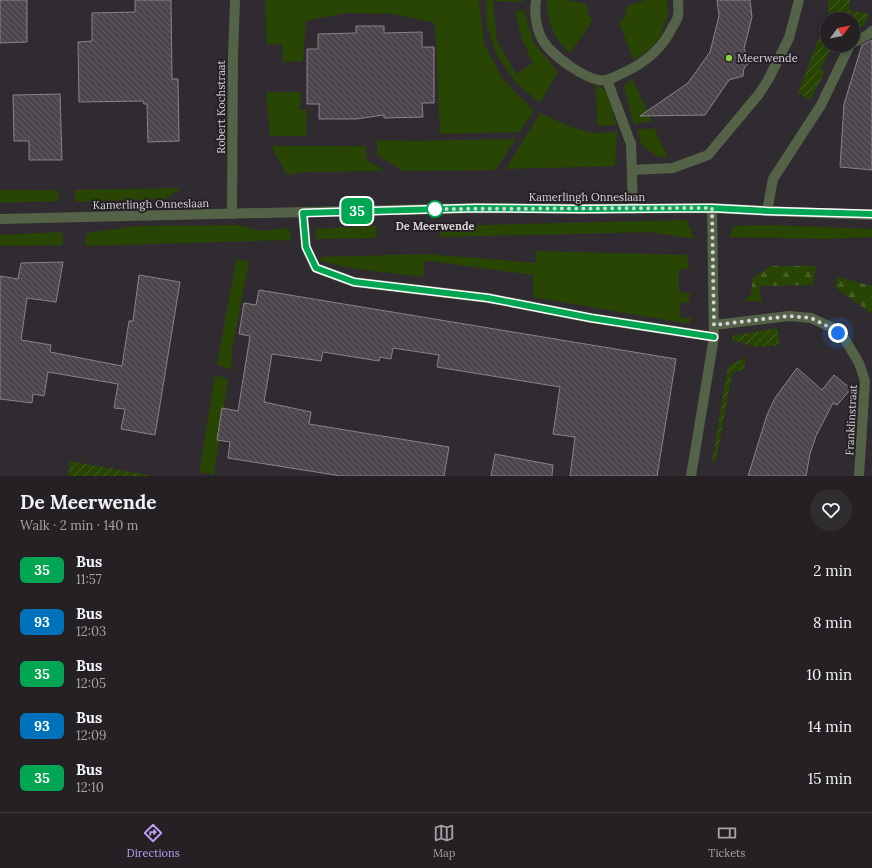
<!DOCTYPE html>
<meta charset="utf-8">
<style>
:root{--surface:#242024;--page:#302d31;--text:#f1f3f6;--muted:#a3a3a6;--line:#413e41;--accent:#bca0f2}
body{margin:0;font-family:Lora,serif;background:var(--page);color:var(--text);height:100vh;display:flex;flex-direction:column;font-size:15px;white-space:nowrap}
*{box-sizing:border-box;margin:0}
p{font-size:13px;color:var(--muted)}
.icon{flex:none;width:22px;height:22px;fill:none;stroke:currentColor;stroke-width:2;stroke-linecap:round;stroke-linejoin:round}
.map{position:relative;height:476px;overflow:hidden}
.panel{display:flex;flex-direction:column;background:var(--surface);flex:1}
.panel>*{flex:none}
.badge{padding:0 8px;border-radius:6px;font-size:14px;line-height:26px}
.needle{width:26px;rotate:58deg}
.buttons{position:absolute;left:820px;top:12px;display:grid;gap:8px}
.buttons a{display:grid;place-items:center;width:40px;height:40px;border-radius:50%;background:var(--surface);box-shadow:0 2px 10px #0003,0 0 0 1px var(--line);font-size:20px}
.you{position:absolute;width:20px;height:20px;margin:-10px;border:3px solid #fff;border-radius:50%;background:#1a73e8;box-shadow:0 0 0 6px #1a73e833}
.map>.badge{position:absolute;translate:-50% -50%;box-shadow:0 0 0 2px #fff}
.round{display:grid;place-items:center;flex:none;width:42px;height:42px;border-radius:21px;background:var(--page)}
.summary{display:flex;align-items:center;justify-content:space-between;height:68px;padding:0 20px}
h1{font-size:19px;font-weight:800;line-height:30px}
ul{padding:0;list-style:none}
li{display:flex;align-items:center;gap:12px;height:52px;padding:0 20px}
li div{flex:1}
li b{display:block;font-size:15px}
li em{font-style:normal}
li .badge{min-width:44px;font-weight:700;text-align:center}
.tab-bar{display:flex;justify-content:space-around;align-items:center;height:56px;border-top:1px solid var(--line);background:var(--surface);font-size:11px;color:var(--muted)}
.tab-bar a{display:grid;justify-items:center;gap:2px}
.tab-bar .on{color:var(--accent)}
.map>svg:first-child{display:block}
.grass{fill:#284503}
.forest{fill:url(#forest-firs)}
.garden{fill:url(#garden-furrows)}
.building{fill:url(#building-back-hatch);stroke:#898389}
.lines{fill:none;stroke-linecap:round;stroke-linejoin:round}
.minor{stroke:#546348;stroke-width:10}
.line-casing{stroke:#fff;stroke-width:9}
.line{stroke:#00a651;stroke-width:6}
.walk{stroke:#d7d4d7;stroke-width:4;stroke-dasharray:0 7.2}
.poi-dot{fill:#8cce45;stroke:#262126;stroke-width:1.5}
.stop-dot{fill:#fff;stroke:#00a651;stroke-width:2}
.labels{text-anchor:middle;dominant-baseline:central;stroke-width:4;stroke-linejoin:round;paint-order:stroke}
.poi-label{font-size:11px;fill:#d7d4d7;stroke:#262126;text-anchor:start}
.street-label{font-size:11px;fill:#d7d4d7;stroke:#262126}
.stop-label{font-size:11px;font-weight:bold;fill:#d7d4d7;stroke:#262126}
</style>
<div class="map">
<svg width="872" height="476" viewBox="0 0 872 476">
<defs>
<pattern id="forest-firs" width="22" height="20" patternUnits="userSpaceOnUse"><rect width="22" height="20" fill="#284503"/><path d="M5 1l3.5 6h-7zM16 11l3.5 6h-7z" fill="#465f27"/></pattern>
<pattern id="garden-furrows" width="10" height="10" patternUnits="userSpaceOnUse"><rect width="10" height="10" fill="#284503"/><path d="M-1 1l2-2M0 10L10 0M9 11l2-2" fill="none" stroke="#465f27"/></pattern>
<pattern id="building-back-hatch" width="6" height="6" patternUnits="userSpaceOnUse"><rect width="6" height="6" fill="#4c464c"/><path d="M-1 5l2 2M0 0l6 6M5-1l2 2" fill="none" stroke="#656065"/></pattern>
</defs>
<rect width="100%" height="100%" fill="#302b30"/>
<!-- grass -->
<g class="grass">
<path d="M265 0H479L484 43 501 77 534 111 519 132 440 134 435 23 394 14 345 13 306 21 303 61 283 62 282 44 267 45Z"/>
<path d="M486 0H523V2L493 1 497 41 516 74 533 63 521 37 516 11 524 10 533 42 558 72 540 103 516 83 496 53 487 27Z"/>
<path d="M547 0H568L586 4 588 14 593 20 570 53C553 38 547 22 547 0Z"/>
<path d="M646 0H667L668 15 660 37 650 49 634 60 619 23 625 17 627 6Z"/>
<path d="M632 78 652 121 634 124 624 86Z"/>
<path d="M596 83 608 94 616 125 597 126Z"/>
<path d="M266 92H301L300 110H307L306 136H270Z"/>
<path d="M540 113 564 124 590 133 617 132 615 166 506 169Z"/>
<path d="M654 128 668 158 655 155 642 146 637 130Z"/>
<path d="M516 139 495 170 403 171 377 155V140L413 141Z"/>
<path d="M271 146H365L367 160 385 171 305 172 287 175Z"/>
<path d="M182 188 165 199 75 202V190Z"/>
<path d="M0 190H58L59 201 0 203Z"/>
<path d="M687 220 694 239 650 232 441 237 439 226Z"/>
<path d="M239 225 260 231 289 228 291 240 84 246 87 233 137 226Z"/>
<path d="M770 225 872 229V237L826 239 729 237 734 226Z"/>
<path d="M376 226 377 238 315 239 316 229Z"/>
<path d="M62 232 63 245 0 246V235Z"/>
<path d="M536 251 687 255 689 268 679 270V292L690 293 689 302 680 304V318H691L689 324 533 297V275L429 261 425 262 423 277C389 272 351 271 319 260L321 257 426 254 536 263Z"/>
<path d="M236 260 249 261 232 350 231 370 217 364Z"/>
<path d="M215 375 228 379 214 475 199 472Z"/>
</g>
<!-- forest -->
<g class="forest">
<path d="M771 266H816L813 285 760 286 761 302 744 300 751 294 753 278Z"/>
<path d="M838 277 872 286V314L835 287Z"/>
</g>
<!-- garden -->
<g class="garden">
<path d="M829 0H850L849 10 869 14 864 26 853 27V19H827V45H833L820 69 825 72 810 100 798 93 828 13Z"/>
<path d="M777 328 780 345 756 347 733 340 732 336Z"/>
<path d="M746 357 744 369 732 373 716 461H712L728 366Z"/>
<path d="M70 461 153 476H68Z"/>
</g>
<!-- building -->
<g class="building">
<path d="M0 0H27V42L0 43Z"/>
<path d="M135 0H171L172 79H178L179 141 148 142 147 104H144L143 101 79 102 78 42 92 41V13L135 12Z"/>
<path d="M717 0H750L752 17 744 49 751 61 744 68 743 76 729 80 705 115 640 116 688 83 710 52 719 16Z"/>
<path d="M356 26H384V33L422 32V47H434V103H422L423 117 384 118V115L356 119H319V104H307V49H318V34L356 33Z"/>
<path d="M872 40V170L840 167 844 104 862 45Z"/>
<path d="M60 94 62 160H29V141H14L13 95Z"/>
<path d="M63 262 56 302 27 298 21 340 51 345 50 352 122 366 129 321H133L139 275 180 282 155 435 121 429 125 409 114 408 118 384 48 372 44 396 33 394 32 403 0 399V276L18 279 21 263Z"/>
<path d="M259 290 676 359 657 476H570L575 437 553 434 560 387 437 367 439 355 393 348 391 359 380 357 379 361 323 352 321 361 272 354 264 402 311 412 309 424 449 447 444 476H341L228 458 230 442 217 440 222 408 238 411 250 336 239 334 244 303 256 305Z"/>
<path d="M797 368 822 390 834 375 851 389 837 405 833 403 816 436 810 454 806 476H748L767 415 775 398Z"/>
<path d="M495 454 553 465 552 476H491Z"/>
</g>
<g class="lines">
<!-- minor -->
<g class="minor">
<path d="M536 0C534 12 536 28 542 39 550 54 588 83 606 80 612 79 618 75 623 73 645 63 663 48 673 26 675 23 678 19 678 15 679 11 678 5 678 0"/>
<path d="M853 43 869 34 872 31"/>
<path d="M607 80 631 144 633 209"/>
<path d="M632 170 673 168 708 155 759 94 768 80 789 38 799 0"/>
<path d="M767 211 773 179 821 105 850 45"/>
<path d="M303 213 306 247 316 268 354 282 488 298 591 318 714 337"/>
<path d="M232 214 233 55 235 0"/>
<path d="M0 219 476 208 583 209 712 208 767 211 872 215"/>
<path d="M714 325 789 316 811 318 831 327 844 338 859 363 865 381 859 476"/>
<path d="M691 476 714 337 712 208"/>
</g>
</g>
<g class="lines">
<defs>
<path id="line" d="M714 337 591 318 488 298 354 282 316 268 306 247 303 213 476 208 583 209 712 208 767 211 872 214"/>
</defs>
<!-- line casing -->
<use href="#line" class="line-casing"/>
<!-- line -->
<use href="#line" class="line"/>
<!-- walk -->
<path class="walk" d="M435 209H430L712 208 714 325 789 316 811 318 831 328 838 333"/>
</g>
<!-- markers -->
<circle class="poi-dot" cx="729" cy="58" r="4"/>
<circle class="stop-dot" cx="435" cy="209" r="8"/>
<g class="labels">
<!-- poi labels -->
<g class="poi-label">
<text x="737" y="58">Meerwende</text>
</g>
<!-- street labels -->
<g class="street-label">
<text transform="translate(221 107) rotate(-90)">Robert Kochstraat</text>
<text x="587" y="197">Kamerlingh Onneslaan</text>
<text transform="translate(151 204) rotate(-1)">Kamerlingh Onneslaan</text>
<text transform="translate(851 420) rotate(-87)">Franklinstraat</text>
</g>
<!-- stop labels -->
<g class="stop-label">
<text x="435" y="226">De Meerwende</text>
</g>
</g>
</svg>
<div class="buttons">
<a><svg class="needle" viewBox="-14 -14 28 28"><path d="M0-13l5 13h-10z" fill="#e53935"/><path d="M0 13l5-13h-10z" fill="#a3a3a6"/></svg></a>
</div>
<div class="you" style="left:838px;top:333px"></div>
<b class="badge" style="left:357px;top:211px;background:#00a651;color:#fff">35</b>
</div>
<section class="panel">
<div class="summary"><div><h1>De Meerwende</h1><p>Walk · 2 min · 140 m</p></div><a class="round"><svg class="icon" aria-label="heart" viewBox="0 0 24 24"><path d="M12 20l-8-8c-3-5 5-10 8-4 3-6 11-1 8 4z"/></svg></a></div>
<ul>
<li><span class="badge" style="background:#00a651;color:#fff">35</span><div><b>Bus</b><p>11:57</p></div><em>2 min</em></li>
<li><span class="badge" style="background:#0072bc;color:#fff">93</span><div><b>Bus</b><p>12:03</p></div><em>8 min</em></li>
<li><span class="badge" style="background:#00a651;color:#fff">35</span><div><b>Bus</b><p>12:05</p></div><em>10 min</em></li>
<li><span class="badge" style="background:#0072bc;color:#fff">93</span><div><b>Bus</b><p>12:09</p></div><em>14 min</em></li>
<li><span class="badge" style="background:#00a651;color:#fff">35</span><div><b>Bus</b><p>12:10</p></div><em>15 min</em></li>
</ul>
</section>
<nav class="tab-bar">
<a class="on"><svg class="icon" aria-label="directions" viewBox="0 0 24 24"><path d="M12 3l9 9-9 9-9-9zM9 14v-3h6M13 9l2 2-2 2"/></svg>Directions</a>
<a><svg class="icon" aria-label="map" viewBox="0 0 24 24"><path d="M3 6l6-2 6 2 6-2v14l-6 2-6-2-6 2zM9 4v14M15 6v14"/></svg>Map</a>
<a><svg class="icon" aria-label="tickets" viewBox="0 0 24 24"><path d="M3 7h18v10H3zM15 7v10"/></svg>Tickets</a>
</nav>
